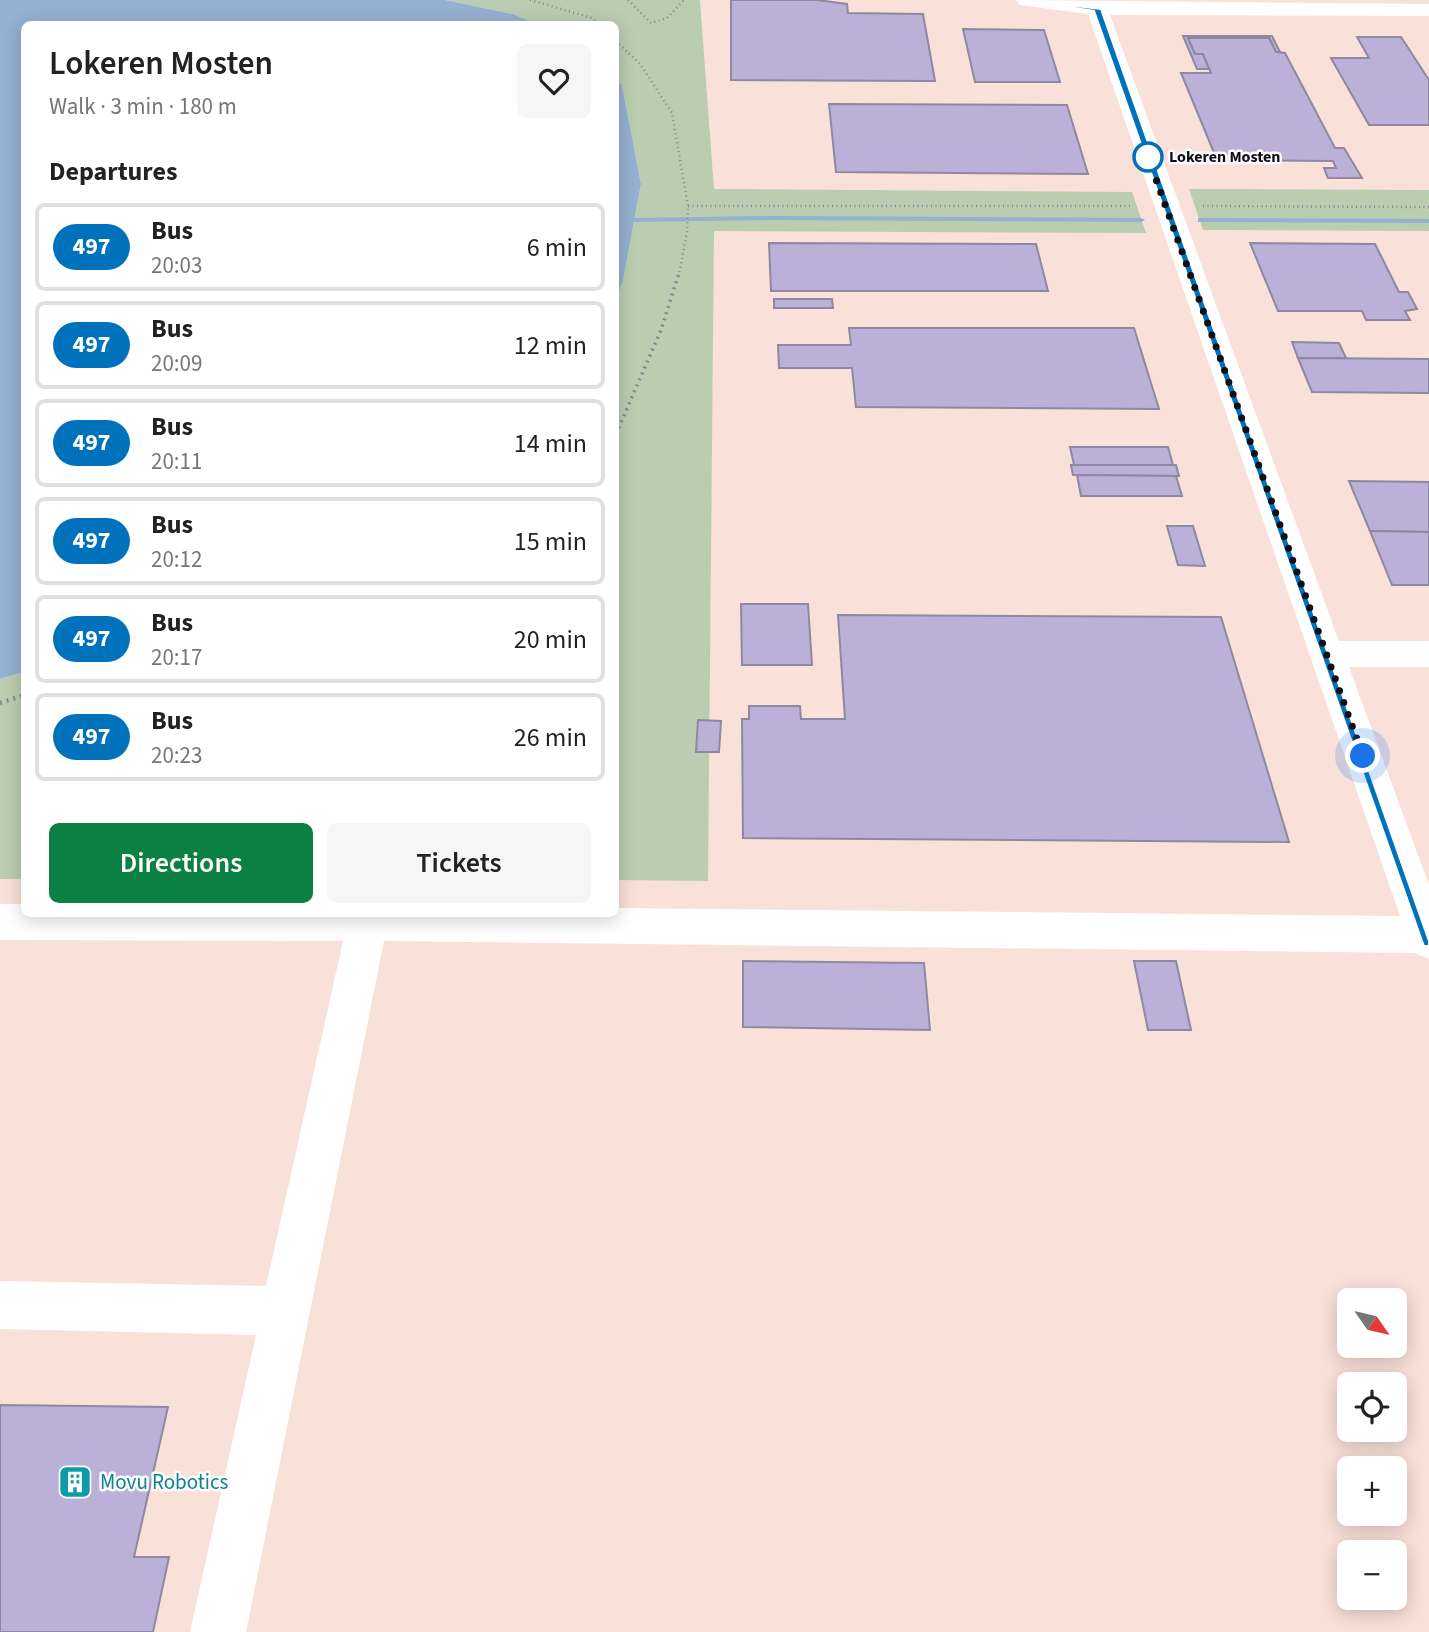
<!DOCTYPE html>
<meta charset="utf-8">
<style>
:root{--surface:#fff;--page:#f6f6f6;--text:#222;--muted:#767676;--line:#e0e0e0;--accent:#0b8043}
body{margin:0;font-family:"Source Sans 3",sans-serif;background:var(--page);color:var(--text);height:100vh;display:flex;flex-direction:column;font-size:26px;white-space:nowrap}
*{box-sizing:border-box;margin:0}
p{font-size:23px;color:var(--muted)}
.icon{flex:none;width:38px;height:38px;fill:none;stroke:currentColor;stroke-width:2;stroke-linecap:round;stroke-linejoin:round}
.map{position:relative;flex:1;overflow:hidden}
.details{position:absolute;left:21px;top:21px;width:598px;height:896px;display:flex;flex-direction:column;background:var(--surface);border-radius:10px;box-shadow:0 4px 18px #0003}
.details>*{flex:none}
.badge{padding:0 14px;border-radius:23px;font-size:24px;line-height:46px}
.needle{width:46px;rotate:124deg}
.buttons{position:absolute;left:1337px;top:1288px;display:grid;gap:14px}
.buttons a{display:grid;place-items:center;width:70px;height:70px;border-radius:10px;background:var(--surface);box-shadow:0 4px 18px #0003;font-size:35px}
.you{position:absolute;width:35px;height:35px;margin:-18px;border:5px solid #fff;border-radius:50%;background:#1a73e8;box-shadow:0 0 0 10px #1a73e833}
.map>.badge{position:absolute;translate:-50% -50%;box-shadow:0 0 0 4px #fff}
h2{padding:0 28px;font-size:26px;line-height:63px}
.round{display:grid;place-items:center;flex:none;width:74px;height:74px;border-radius:10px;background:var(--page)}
.headline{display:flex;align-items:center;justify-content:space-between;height:119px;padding:0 28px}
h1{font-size:33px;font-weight:600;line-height:52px}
.button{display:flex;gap:14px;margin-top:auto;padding:14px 28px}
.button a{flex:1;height:80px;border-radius:10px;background:var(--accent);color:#fff;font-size:28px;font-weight:600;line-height:80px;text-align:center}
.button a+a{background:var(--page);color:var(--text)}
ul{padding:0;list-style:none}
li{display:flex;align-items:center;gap:21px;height:88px;margin:0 14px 10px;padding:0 14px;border:4px solid var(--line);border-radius:10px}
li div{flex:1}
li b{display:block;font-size:26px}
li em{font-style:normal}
li .badge{min-width:77px;font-weight:700;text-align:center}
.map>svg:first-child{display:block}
.industrial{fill:#f9e0d8;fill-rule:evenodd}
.green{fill:#bbcdb0}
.water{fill:#95b0d0}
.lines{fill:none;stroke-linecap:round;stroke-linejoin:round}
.stream{fill:#95b0d0;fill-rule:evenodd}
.building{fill:#bbb1d8;stroke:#8e88a1;stroke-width:2}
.path-far2{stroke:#898693;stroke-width:2.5;stroke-dasharray:1 3.5;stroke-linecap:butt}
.path-far1{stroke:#898693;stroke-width:3.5;stroke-dasharray:2 4.5;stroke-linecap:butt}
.path{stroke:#898693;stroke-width:4.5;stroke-dasharray:2 5;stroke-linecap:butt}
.minor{fill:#fff;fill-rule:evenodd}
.line{fill:#0072bc;stroke:#fff;stroke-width:2}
.walk{stroke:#100e17;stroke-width:7;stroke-dasharray:0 12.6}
.stop-dot{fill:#fff;stroke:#0072bc;stroke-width:3.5}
.labels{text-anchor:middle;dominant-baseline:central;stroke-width:5;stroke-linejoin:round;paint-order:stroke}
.far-stop-label{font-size:16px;font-weight:bold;fill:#100e17;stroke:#fdfdfd;text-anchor:start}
.near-culture-label{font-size:21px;fill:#0d838f;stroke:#fdfdfd;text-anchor:start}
</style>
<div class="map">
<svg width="1429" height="1632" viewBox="0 0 1429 1632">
<rect width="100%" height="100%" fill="#f1edfe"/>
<!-- industrial -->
<path class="industrial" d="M700 0H1429V1632H0V879H24V914H616V880H708L714 189ZM1349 1300H1395V1346H1349ZM1349 1384H1395V1430H1349ZM1349 1468H1395V1514H1349ZM1349 1552H1395V1598H1349Z"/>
<!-- green -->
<g class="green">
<path d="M445 0H700L714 189 1132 192 1146 233 714 231 708 881 616 880V299L623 281 641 184 622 85 616 79V24H537L513 14Z"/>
<path d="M1189 189 1429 190V231L1203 230Z"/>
<path d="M24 672V879H0V679Z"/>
</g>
<!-- water -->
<g class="water">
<path d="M0 0H445L513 14 537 24H24V672L0 679Z"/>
<path d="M616 79 622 85 641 184 623 281 616 299Z"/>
</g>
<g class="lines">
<!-- stream -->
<g class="stream">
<path d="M772 216 1141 218 1145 220 1141 222 772 220 634 222 630 220 634 218Z"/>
<path d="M1198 218 1429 219V223L1201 222H1198Z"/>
</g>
</g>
<!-- building -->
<g class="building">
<path d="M731 0H817L847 4 848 13 923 14 935 81 731 80Z"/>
<path d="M963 29 1044 30 1060 82H975Z"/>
<path d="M1183 36H1272L1280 52H1276L1269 38H1188L1195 54H1203L1209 69H1197Z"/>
<path d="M1357 37H1401L1429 80V125H1369L1331 58H1369Z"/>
<path d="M1188 38H1269L1276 52 1285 53 1335 148H1344L1362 178H1328L1324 168H1336L1333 161 1217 160 1181 73H1211L1203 54H1195Z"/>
<path d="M829 104 1067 105 1088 174 836 172Z"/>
<path d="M769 243 1036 244 1048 291H771Z"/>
<path d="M1250 243 1375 244 1399 292H1408L1417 309 1405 311 1410 320H1366L1362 311H1278Z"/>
<path d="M774 299H832L833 308H774Z"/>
<path d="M849 328H1134L1159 409 856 407 852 368H779L778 345H851Z"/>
<path d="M1292 342 1339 343 1346 358H1298Z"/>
<path d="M1298 358 1429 359V393L1312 392Z"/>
<path d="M1070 447H1168L1173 465H1074Z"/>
<path d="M1071 465H1176L1179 476 1073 475Z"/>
<path d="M1077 475 1176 476 1182 496H1081Z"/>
<path d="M1349 481 1429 482V532L1370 531Z"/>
<path d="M1167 526H1193L1205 566 1178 565Z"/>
<path d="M1370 531 1429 532V585H1392Z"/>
<path d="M741 604H808L812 665H742Z"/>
<path d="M838 615 1221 617 1289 842 743 838 742 719H749V706H800L801 719H845Z"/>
<path d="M698 720 721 721 719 752H696Z"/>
<path d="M743 961 924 963 930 1030 743 1027Z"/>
<path d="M1134 961H1176L1191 1030H1148Z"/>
<path d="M0 1405 168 1407 134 1557H169L153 1632H0Z"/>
</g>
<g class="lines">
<!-- path-far2 -->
<g class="path-far2">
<path d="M530 0 592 18 599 24"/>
<path d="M628 0 651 23 667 18 684 0"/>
<path d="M616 41 641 65 672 113 688 206 687 232 679 275"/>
<path d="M688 206H1132"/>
<path d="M1203 206 1429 207"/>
</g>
<!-- path-far1 -->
<path class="path-far1" d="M616 434 661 330 679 273"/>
<!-- path -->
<path class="path" d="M0 703 24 695"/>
<!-- minor -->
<path class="minor" d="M1016 0 1429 4V16L1110 15 1339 641H1429V667H1349L1429 885V959L1414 953 384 941 246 1632H190L256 1335 0 1329V1281L266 1286 343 941 0 940V904H24V914H616V908L1400 916 1088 14 1027 6 1019 5Z"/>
</g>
<!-- line -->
<path class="line" d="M1024 0H1027L1101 9 1429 941V946H1424L1422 941 1094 11Z"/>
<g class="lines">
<!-- walk -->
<path class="walk" d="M1148 157 1363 756"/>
</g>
<!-- icons -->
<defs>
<symbol id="building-square" viewBox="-11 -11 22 22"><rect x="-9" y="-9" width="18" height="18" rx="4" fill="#0f9aa8" stroke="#fdfdfd"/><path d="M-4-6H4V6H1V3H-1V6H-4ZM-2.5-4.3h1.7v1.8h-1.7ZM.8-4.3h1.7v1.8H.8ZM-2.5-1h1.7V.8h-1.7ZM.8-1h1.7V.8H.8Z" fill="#fff"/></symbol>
</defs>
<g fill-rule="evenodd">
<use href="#building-square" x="56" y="1463" width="38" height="38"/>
</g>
<!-- markers -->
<circle class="stop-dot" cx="1148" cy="157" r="14"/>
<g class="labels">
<!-- far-stop labels -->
<g class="far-stop-label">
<text x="1169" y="157">Lokeren Mosten</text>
</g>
<!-- near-culture labels -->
<g class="near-culture-label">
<text x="100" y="1482">Movu Robotics</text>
</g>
</g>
</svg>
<div class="buttons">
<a><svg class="needle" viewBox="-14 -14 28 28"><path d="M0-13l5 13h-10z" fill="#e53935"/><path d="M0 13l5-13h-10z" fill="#767676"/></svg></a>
<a><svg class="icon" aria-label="locate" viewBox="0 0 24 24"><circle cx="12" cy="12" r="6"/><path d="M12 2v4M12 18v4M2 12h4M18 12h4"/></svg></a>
<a>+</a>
<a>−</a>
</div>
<div class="you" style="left:1363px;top:756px"></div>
<section class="details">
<div class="headline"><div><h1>Lokeren Mosten</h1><p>Walk · 3 min · 180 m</p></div><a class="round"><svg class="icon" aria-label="heart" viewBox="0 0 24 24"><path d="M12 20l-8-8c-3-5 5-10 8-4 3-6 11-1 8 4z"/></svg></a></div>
<h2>Departures</h2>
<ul>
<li><span class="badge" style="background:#0072bc;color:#fff">497</span><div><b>Bus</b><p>20:03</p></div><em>6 min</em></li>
<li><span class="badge" style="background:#0072bc;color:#fff">497</span><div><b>Bus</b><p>20:09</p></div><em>12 min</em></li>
<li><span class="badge" style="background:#0072bc;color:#fff">497</span><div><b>Bus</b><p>20:11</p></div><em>14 min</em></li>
<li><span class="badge" style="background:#0072bc;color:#fff">497</span><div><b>Bus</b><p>20:12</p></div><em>15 min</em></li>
<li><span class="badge" style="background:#0072bc;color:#fff">497</span><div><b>Bus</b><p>20:17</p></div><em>20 min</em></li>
<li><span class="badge" style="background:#0072bc;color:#fff">497</span><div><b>Bus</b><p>20:23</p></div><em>26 min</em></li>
</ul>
<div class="button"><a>Directions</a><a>Tickets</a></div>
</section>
</div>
